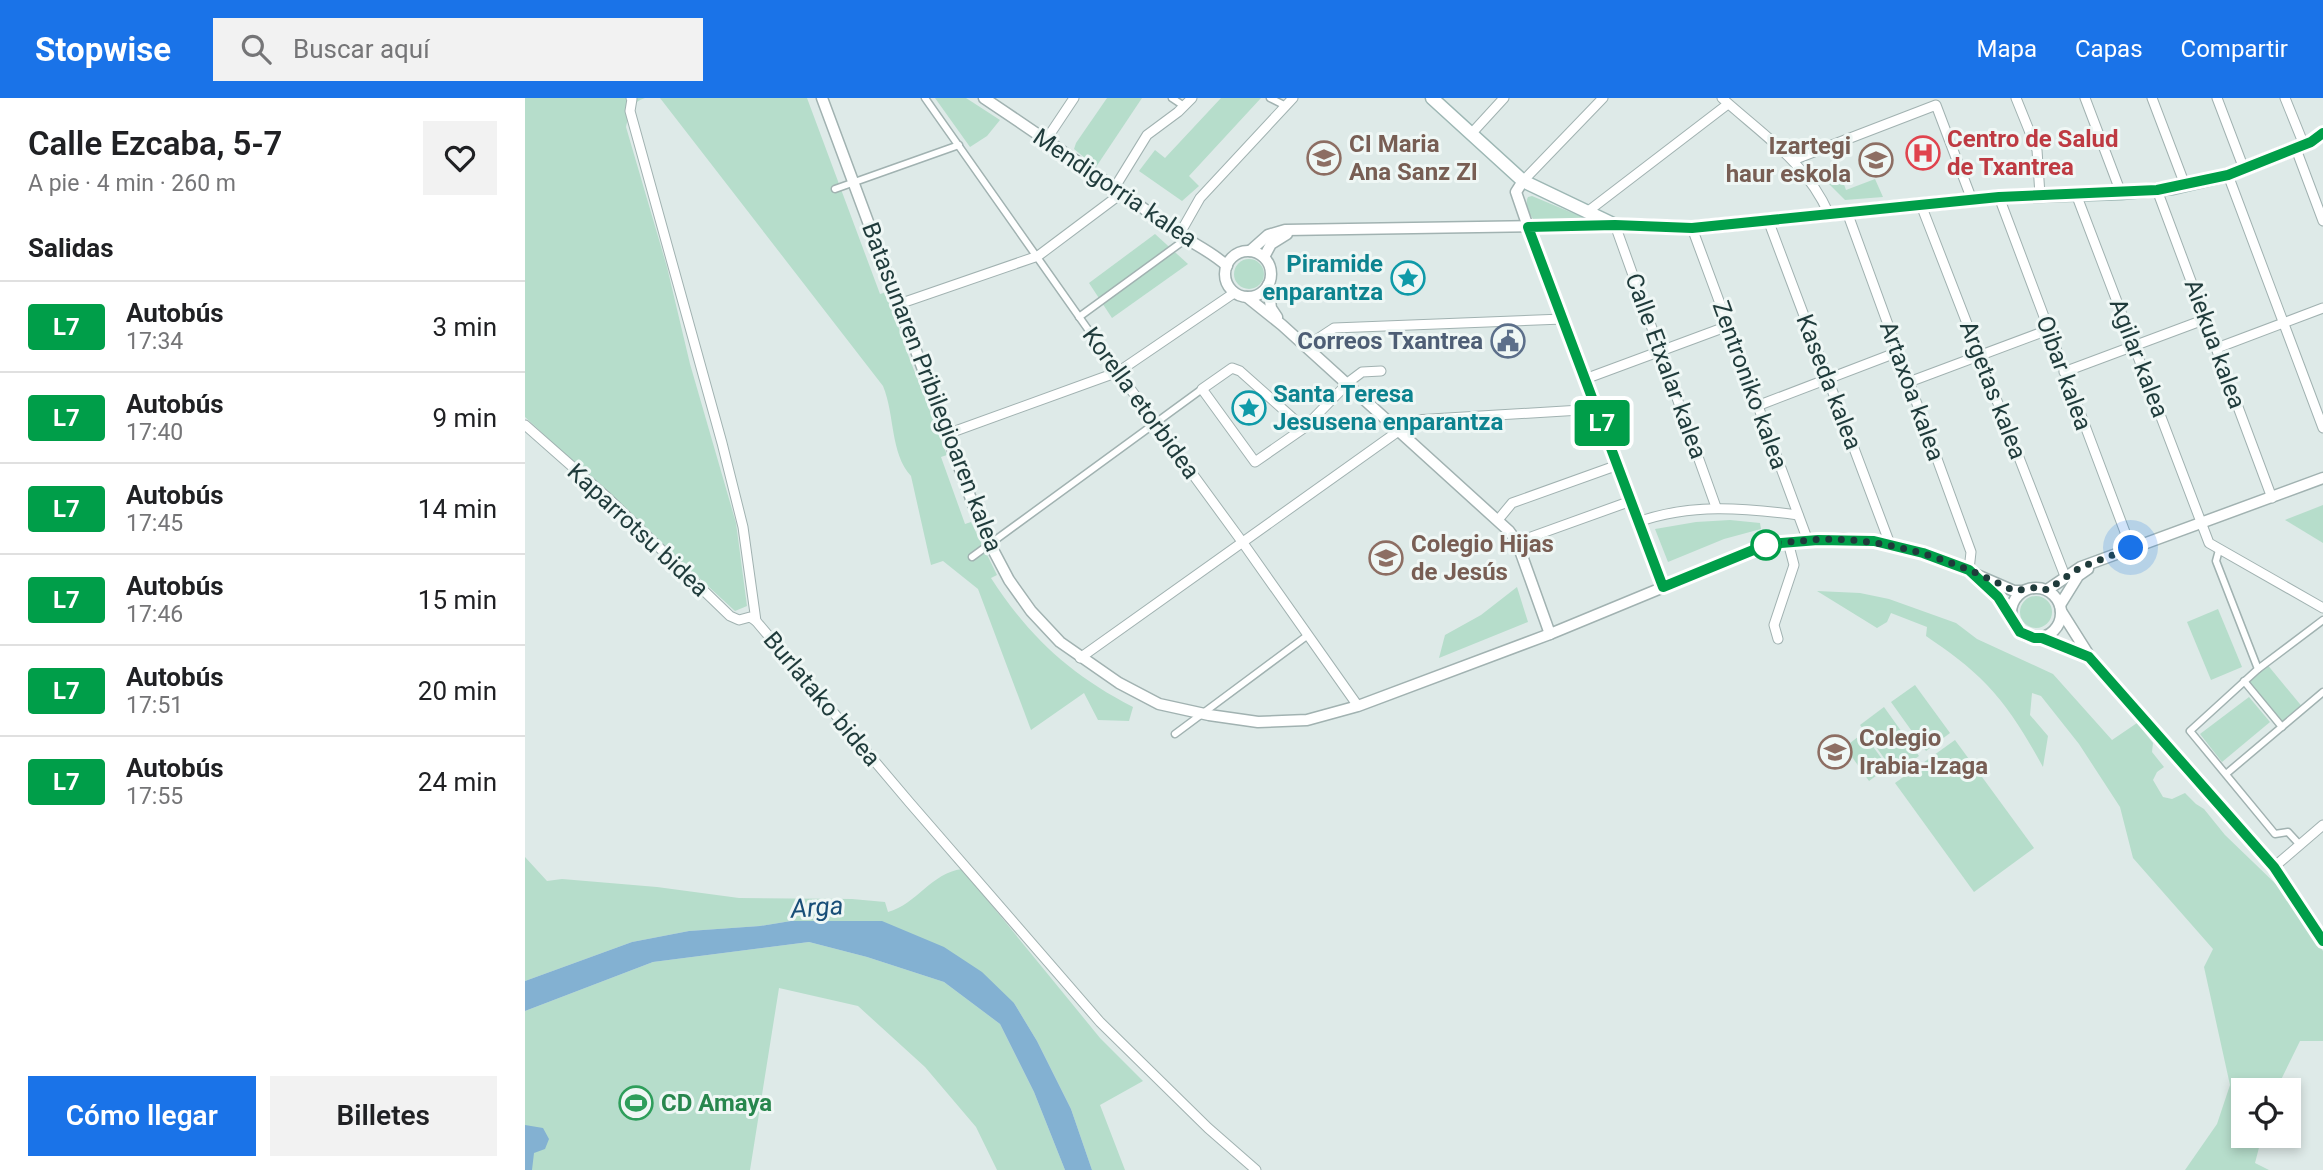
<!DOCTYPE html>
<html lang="es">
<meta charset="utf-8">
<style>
:root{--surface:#fff;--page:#f2f2f2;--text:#202124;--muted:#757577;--line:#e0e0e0;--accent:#1a73e8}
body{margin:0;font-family:Roboto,sans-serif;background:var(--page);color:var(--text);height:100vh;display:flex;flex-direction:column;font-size:26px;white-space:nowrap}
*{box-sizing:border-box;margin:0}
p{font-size:23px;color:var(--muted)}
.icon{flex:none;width:38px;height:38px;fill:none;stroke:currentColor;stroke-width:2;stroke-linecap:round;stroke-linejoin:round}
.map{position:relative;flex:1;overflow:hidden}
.sheet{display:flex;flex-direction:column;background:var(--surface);width:525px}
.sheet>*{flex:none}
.badge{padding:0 14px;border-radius:5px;font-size:24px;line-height:46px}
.buttons{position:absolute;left:1706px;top:980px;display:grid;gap:14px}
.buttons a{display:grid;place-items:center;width:70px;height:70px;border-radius:0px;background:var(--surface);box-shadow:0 4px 10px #0003;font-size:35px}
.you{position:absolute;width:35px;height:35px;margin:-18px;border:5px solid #fff;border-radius:50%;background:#1a73e8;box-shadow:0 0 0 10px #1a73e833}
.map>.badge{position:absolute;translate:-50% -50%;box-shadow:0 0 0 4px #fff}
h2{padding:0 28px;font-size:26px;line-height:63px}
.round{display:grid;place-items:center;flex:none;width:74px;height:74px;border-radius:0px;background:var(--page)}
.overview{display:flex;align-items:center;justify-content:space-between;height:119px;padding:0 28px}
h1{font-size:33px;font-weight:600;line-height:52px}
.cta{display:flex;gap:14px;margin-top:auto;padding:14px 28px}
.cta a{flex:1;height:80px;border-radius:0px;background:var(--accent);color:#fff;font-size:28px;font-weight:600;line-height:80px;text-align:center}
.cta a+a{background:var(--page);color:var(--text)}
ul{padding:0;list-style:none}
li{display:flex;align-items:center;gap:21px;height:91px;padding:0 28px;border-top:2px solid var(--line)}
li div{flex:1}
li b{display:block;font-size:26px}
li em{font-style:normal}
li .badge{min-width:77px;font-weight:700;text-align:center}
header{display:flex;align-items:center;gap:42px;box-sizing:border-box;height:98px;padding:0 35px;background:var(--accent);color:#fff}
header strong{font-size:33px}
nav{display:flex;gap:38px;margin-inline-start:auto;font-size:24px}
.search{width:490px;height:63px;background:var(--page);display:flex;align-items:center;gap:18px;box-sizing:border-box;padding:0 24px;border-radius:0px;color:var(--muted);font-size:26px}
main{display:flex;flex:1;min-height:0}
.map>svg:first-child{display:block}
.green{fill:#b6ddcb}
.water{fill:#83b1d2}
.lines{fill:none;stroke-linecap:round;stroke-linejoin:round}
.pedestrian-casing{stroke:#a1b2b1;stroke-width:9}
.minor-casing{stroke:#a1b2b1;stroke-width:11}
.tertiary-casing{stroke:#a1b2b1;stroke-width:13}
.secondary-casing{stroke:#9db7b4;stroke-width:15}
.pedestrian{stroke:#fff;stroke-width:6}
.minor{stroke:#fff;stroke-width:9}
.tertiary{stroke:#fff;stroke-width:10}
.secondary{stroke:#fff;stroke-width:12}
.line-casing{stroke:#fff;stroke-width:16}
.line{stroke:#009e49;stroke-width:10}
.walk{stroke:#1f3b3b;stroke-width:7;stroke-dasharray:0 12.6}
.stop-dot{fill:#fff;stroke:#009e49;stroke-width:3.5}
.labels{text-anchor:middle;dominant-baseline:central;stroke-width:6;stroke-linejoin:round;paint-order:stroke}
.health-label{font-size:24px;font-weight:bold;fill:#be3a42;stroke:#eff7f5;text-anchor:start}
.education-label{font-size:24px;font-weight:bold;fill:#785e54;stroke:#eff7f5;text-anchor:start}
.street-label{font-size:24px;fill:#1f3b3b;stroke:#eff7f5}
.culture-label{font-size:24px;font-weight:bold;fill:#0d838f;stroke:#eff7f5;text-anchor:end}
.service-label{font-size:24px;font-weight:bold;fill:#4e5e75;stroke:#eff7f5;text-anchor:end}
.leisure-label{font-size:24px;font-weight:bold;fill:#27864d;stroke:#eff7f5;text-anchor:start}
.water-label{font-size:26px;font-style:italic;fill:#184e78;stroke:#eff7f5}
</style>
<header>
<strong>Stopwise</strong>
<div class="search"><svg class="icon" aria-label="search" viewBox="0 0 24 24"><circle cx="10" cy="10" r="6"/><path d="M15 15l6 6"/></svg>Buscar aquí</div>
<nav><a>Mapa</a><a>Capas</a><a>Compartir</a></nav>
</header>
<main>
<section class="sheet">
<div class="overview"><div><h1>Calle Ezcaba, 5-7</h1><p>A pie · 4 min · 260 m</p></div><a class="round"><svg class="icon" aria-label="heart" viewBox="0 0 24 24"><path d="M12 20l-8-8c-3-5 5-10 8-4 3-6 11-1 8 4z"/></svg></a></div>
<h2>Salidas</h2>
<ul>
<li><span class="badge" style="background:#009e49;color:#fff">L7</span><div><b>Autobús</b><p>17:34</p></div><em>3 min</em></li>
<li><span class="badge" style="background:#009e49;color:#fff">L7</span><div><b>Autobús</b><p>17:40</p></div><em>9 min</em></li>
<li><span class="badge" style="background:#009e49;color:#fff">L7</span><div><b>Autobús</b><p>17:45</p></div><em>14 min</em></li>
<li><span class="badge" style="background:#009e49;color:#fff">L7</span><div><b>Autobús</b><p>17:46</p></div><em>15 min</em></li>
<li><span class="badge" style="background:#009e49;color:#fff">L7</span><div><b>Autobús</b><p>17:51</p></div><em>20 min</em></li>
<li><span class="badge" style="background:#009e49;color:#fff">L7</span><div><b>Autobús</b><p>17:55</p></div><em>24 min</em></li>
</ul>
<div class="cta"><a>Cómo llegar</a><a>Billetes</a></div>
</section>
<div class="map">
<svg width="1798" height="1072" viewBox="0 0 1798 1072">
<rect width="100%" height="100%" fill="#deeae8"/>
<!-- green -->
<g class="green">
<path d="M0 0H120C105 5 105 14 101 29L142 169 165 266 211 425 222 508 210 513 0 319Z"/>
<path d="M135 0H282L355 196 362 194 380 249 422 357 416 359 440 426 446 424 472 477 466 480C504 539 546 577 608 609L604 623 573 622 559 595 506 632 453 491 418 463 406 467 386 378C365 355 370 317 358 288Z"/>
<path d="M410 0H441L475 22 462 38 445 49Z"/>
<path d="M582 0H617L571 69 549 51 551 45Z"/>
<path d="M696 0H736L664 78 674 88 657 103 614 73 630 52 640 60Z"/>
<path d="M1316 78 1321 92 1350 81 1358 99 1320 102 1301 83Z"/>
<path d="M1007 98 1062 121 1063 123 1011 124C1005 119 999 106 1003 99Z"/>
<path d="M630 136 663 166 587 220 564 185Z"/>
<circle cx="724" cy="176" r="15"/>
<path d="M1798 407V445L1760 422Z"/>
<path d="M1205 422 1235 425 1236 431 1199 441 1143 464 1130 431 1171 424Z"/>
<path d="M992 489 1003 524 914 560 920 537 956 517Z"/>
<path d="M1292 493 1335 495 1364 501 1431 525 1452 541 1528 576 1587 642 1612 625 1628 645 1627 654 1639 669 1632 674 1628 682 1638 699 1647 701 1660 695 1671 706 1679 711 1700 737 1755 790 1798 853V943H1775L1751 992H1718V1038H1737L1730 1065 1744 1072H1660L1692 1026 1705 987 1679 869 1688 851 1608 760 1595 709 1554 646 1516 598 1507 595 1505 617 1523 638 1518 669C1502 640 1485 611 1462 587 1444 568 1423 553 1401 538L1402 529 1366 515 1362 524 1352 530Z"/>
<circle cx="1511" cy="514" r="16"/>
<path d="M1693 511 1717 569 1686 582 1662 524Z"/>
<path d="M1741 565 1779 611 1757 629 1719 583Z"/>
<path d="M1390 587 1425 635 1401 653 1366 604Z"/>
<path d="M1724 599 1745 624 1697 664 1675 636Z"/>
<path d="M1359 609 1394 658 1370 675 1335 627Z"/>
<path d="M1338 635 1363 669 1344 683 1320 649Z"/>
<path d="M1430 642 1509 750 1449 794 1370 685Z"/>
<path d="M0 759 22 783 37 781 132 789 214 800 327 801 360 804 363 814C392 806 406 775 437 771L575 940 618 983 575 1007 600 1072H567L546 1011 512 943 489 905 266 823 235 828 164 833 107 844 0 883Z"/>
<path d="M284 844 342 859 419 884 475 926 509 994 540 1072H472L451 1029 400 969 333 908 254 890 225 1072H0V913L128 864Z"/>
</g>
<!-- water -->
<g class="water">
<path d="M266 823H357L419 849 457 874 489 905 512 943 546 1011 567 1072H540L509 994 475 926 419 884 342 859 284 844 128 864 0 913V883L107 844 164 833 235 828Z"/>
<path d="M0 1027 18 1030 24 1041 20 1051 9 1055 7 1072H0Z"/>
</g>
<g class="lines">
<defs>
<g id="pedestrian">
<path d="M400 0 593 274"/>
<path d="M647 0 659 8"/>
<path d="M745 0 761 8"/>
<path d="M310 91 434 47"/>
<path d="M554 219 661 141"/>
<path d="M1694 452 1691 463 1733 571 1665 633 1750 736 1763 734 1775 747"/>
<path d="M447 459 677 291"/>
<path d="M1733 571 1798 522"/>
<path d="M1719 583 1757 629"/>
<path d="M650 636 783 537"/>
<path d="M1701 676 1798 594"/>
</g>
<g id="minor">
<path d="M106 0 107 1 105 13 197 345 218 429 231 523 385 705 575 924 683 1030 731 1072"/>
<path d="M1197 0C1238 37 1281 64 1304 116"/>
<path d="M1491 0 1512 52 1515 97"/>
<path d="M1560 0 1596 95"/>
<path d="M1627 0 1660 87"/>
<path d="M1692 0 1719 71"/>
<path d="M1760 0 1779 47"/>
<path d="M946 36 979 0"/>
<path d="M521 42 549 0"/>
<path d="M1771 51 1798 123"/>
<path d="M1268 62 1411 7 1447 102"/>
<path d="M1703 77 1798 330"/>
<path d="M998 83 1078 0"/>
<path d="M590 89 622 37 653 14 667 0"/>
<path d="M1632 92 1747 400"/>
<path d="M1551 96 1684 445 1798 510"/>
<path d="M1474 99 1606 450"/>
<path d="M1396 107 1540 478"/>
<path d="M1062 114 1203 6"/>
<path d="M1322 114 1446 454 1444 472"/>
<path d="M1243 122 1365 446"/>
<path d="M1090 127 1191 409"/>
<path d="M1003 129 1138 489"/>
<path d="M1167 130 1283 443"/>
<path d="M654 137 675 100 768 0"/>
<path d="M374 206 513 158 597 95"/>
<path d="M780 249 809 230 1038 221"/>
<path d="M1692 250 1798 210"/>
<path d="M593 274 718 445 833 608"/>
<path d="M1539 274 1681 221"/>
<path d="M1060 281 1203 228"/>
<path d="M1384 284 1523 232"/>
<path d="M1232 308 1373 254"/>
<path d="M0 327 84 401 205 518 214 522 225 519 231 523"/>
<path d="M779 330 715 273 707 270 677 291 730 364 779 330 825 283 837 274 856 273"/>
<path d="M422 336 593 274 709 195"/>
<path d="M973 422 987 405 1093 367"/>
<path d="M1113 424C1166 405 1219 410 1273 417"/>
<path d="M992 444 1106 403"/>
<path d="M1253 541 1249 527 1269 467 1263 444"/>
<path d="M555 560 889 322 1072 311"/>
<path d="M1749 769 1798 727"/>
</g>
<g id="tertiary">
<path d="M297 0 449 409 465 446 484 482 506 513 535 544 594 585 634 606 684 617 733 624 782 622 833 608 1025 536 1243 446 1318 441 1365 446 1415 461 1489 493H1497"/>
<path d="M459 0C523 43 586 86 648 132 666 145 686 153 702 168"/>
<path d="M998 83 991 94 1003 129"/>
<path d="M725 153 743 137 760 132 1090 127"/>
<circle cx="723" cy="176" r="23"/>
<path d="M739 159 746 146 762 136"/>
<path d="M743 187 746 210 752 219"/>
<path d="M722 199 757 227 984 433 992 444 1025 536"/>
<path d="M1451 479 1473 499 1485 520"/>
<circle cx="1511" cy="515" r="25"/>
<path d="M1522 492 1556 469 1798 380"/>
<path d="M1535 507 1553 478 1563 471"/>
<path d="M1536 513 1565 559 1749 769 1798 843"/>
<path d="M1517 539 1565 559"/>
</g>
<path id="secondary" d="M907 0 998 83 1090 127 1167 130 1474 99 1596 95 1648 90 1703 77 1786 44 1798 35"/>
</defs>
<!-- pedestrian casing -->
<use href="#pedestrian" class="pedestrian-casing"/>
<!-- minor casing -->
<use href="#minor" class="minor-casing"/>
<!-- tertiary casing -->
<use href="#tertiary" class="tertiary-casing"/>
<!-- secondary casing -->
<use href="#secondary" class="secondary-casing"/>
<!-- pedestrian -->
<use href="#pedestrian" class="pedestrian"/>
<!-- minor -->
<use href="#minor" class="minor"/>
<!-- tertiary -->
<use href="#tertiary" class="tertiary"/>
<!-- secondary -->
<use href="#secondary" class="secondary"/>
</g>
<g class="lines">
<defs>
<path id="line" d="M1798 35 1786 44 1703 77 1632 92 1474 99 1167 130 1090 127 1003 129 1138 489 1243 446 1293 442 1349 443 1398 455 1444 472 1473 499 1495 534 1509 540H1517L1564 559 1749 769 1798 843"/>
</defs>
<!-- line casing -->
<use href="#line" class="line-casing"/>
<!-- line -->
<use href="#line" class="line"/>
<!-- walk -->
<path class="walk" d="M1241 447C1255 444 1270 444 1284 442 1357 437 1425 460 1489 493L1514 489 1522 492 1556 469 1606 450"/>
</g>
<!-- icons -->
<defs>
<symbol id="hospital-ring" viewBox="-11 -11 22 22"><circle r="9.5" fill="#eff7f5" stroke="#e0444e" stroke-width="1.5"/><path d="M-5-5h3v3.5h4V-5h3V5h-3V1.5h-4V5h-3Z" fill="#e0444e"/></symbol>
<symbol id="school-ring" viewBox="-11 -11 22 22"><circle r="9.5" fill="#eff7f5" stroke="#8d6e63" stroke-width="1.5"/><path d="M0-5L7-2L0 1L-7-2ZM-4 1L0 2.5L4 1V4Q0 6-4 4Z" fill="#8d6e63"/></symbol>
<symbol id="sight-ring" viewBox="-11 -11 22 22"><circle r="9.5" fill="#eff7f5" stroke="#0f9aa8" stroke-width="1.5"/><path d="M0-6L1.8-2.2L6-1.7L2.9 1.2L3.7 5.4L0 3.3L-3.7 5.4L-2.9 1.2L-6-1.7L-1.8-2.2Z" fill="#0f9aa8"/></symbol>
<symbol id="civic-ring" viewBox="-11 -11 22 22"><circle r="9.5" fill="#eff7f5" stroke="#5c6f8a" stroke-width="1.5"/><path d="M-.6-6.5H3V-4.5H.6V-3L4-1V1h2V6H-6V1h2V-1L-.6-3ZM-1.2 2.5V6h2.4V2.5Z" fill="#5c6f8a"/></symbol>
<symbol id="stadium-ring" viewBox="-11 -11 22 22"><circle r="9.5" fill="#eff7f5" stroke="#2e9e5b" stroke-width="1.5"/><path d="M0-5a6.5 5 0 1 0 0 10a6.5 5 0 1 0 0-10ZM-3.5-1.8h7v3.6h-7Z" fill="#2e9e5b"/></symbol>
</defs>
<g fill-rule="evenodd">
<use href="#hospital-ring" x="1379" y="36" width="38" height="38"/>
<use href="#school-ring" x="780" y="41" width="38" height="38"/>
<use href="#school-ring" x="1332" y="43" width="38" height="38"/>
<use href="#sight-ring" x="864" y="161" width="38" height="38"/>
<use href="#civic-ring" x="964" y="224" width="38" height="38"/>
<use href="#sight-ring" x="705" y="291" width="38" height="38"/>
<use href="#school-ring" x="842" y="441" width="38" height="38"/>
<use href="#school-ring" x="1291" y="635" width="38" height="38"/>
<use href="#stadium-ring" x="92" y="986" width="38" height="38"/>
</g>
<!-- markers -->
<circle class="stop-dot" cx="1241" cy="447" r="14"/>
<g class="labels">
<!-- health labels -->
<g class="health-label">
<text x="1422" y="41">Centro de Salud<tspan x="1422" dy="28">de Txantrea</tspan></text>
</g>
<!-- education labels -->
<g class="education-label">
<text x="824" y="46">CI Maria<tspan x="824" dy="28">Ana Sanz ZI</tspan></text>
<text x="1326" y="48" text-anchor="end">Izartegi<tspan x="1326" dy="28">haur eskola</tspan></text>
<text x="886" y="446">Colegio Hijas<tspan x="886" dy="28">de Jesús</tspan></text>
<text x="1334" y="640">Colegio<tspan x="1334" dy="28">Irabia-Izaga</tspan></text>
</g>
<!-- street labels -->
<g class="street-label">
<text transform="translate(590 90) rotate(34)">Mendigorria kalea</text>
<text transform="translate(1690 246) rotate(70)">Aiekua kalea</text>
<text transform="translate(1614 260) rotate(69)">Agilar kalea</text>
<text transform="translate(1141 268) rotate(70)">Calle Etxalar kalea</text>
<text transform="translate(1539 275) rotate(70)">Oibar kalea</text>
<text transform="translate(1304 284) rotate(69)">Kaseda kalea</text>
<text transform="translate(1225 287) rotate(70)">Zentroniko kalea</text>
<text transform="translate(407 289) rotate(69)">Batasunaren Pribilegioaren kalea</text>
<text transform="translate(1468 292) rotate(69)">Argetas kalea</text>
<text transform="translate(1387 293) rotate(70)">Artaxoa kalea</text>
<text transform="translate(616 305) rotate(54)">Korella etorbidea</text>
<text transform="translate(113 432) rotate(43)">Kaparrotsu bidea</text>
<text transform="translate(297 601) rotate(50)">Burlatako bidea</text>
</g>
<!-- culture labels -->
<g class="culture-label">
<text x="858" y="166">Piramide<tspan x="858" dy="28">enparantza</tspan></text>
<text x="748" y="296" text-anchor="start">Santa Teresa<tspan x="748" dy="28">Jesusena enparantza</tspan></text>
</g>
<!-- service labels -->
<g class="service-label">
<text x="958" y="243">Correos Txantrea</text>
</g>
<!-- leisure labels -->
<g class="leisure-label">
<text x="136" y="1005">CD Amaya</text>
</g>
<!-- water labels -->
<g class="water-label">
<text transform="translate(292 809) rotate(-4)">Arga</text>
</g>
</g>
</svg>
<div class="buttons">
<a><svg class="icon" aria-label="locate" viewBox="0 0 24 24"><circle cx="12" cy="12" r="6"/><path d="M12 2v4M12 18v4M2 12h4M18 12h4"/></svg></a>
</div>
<div class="you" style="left:1606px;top:450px"></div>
<b class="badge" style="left:1077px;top:325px;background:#009e49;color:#fff">L7</b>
</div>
</main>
